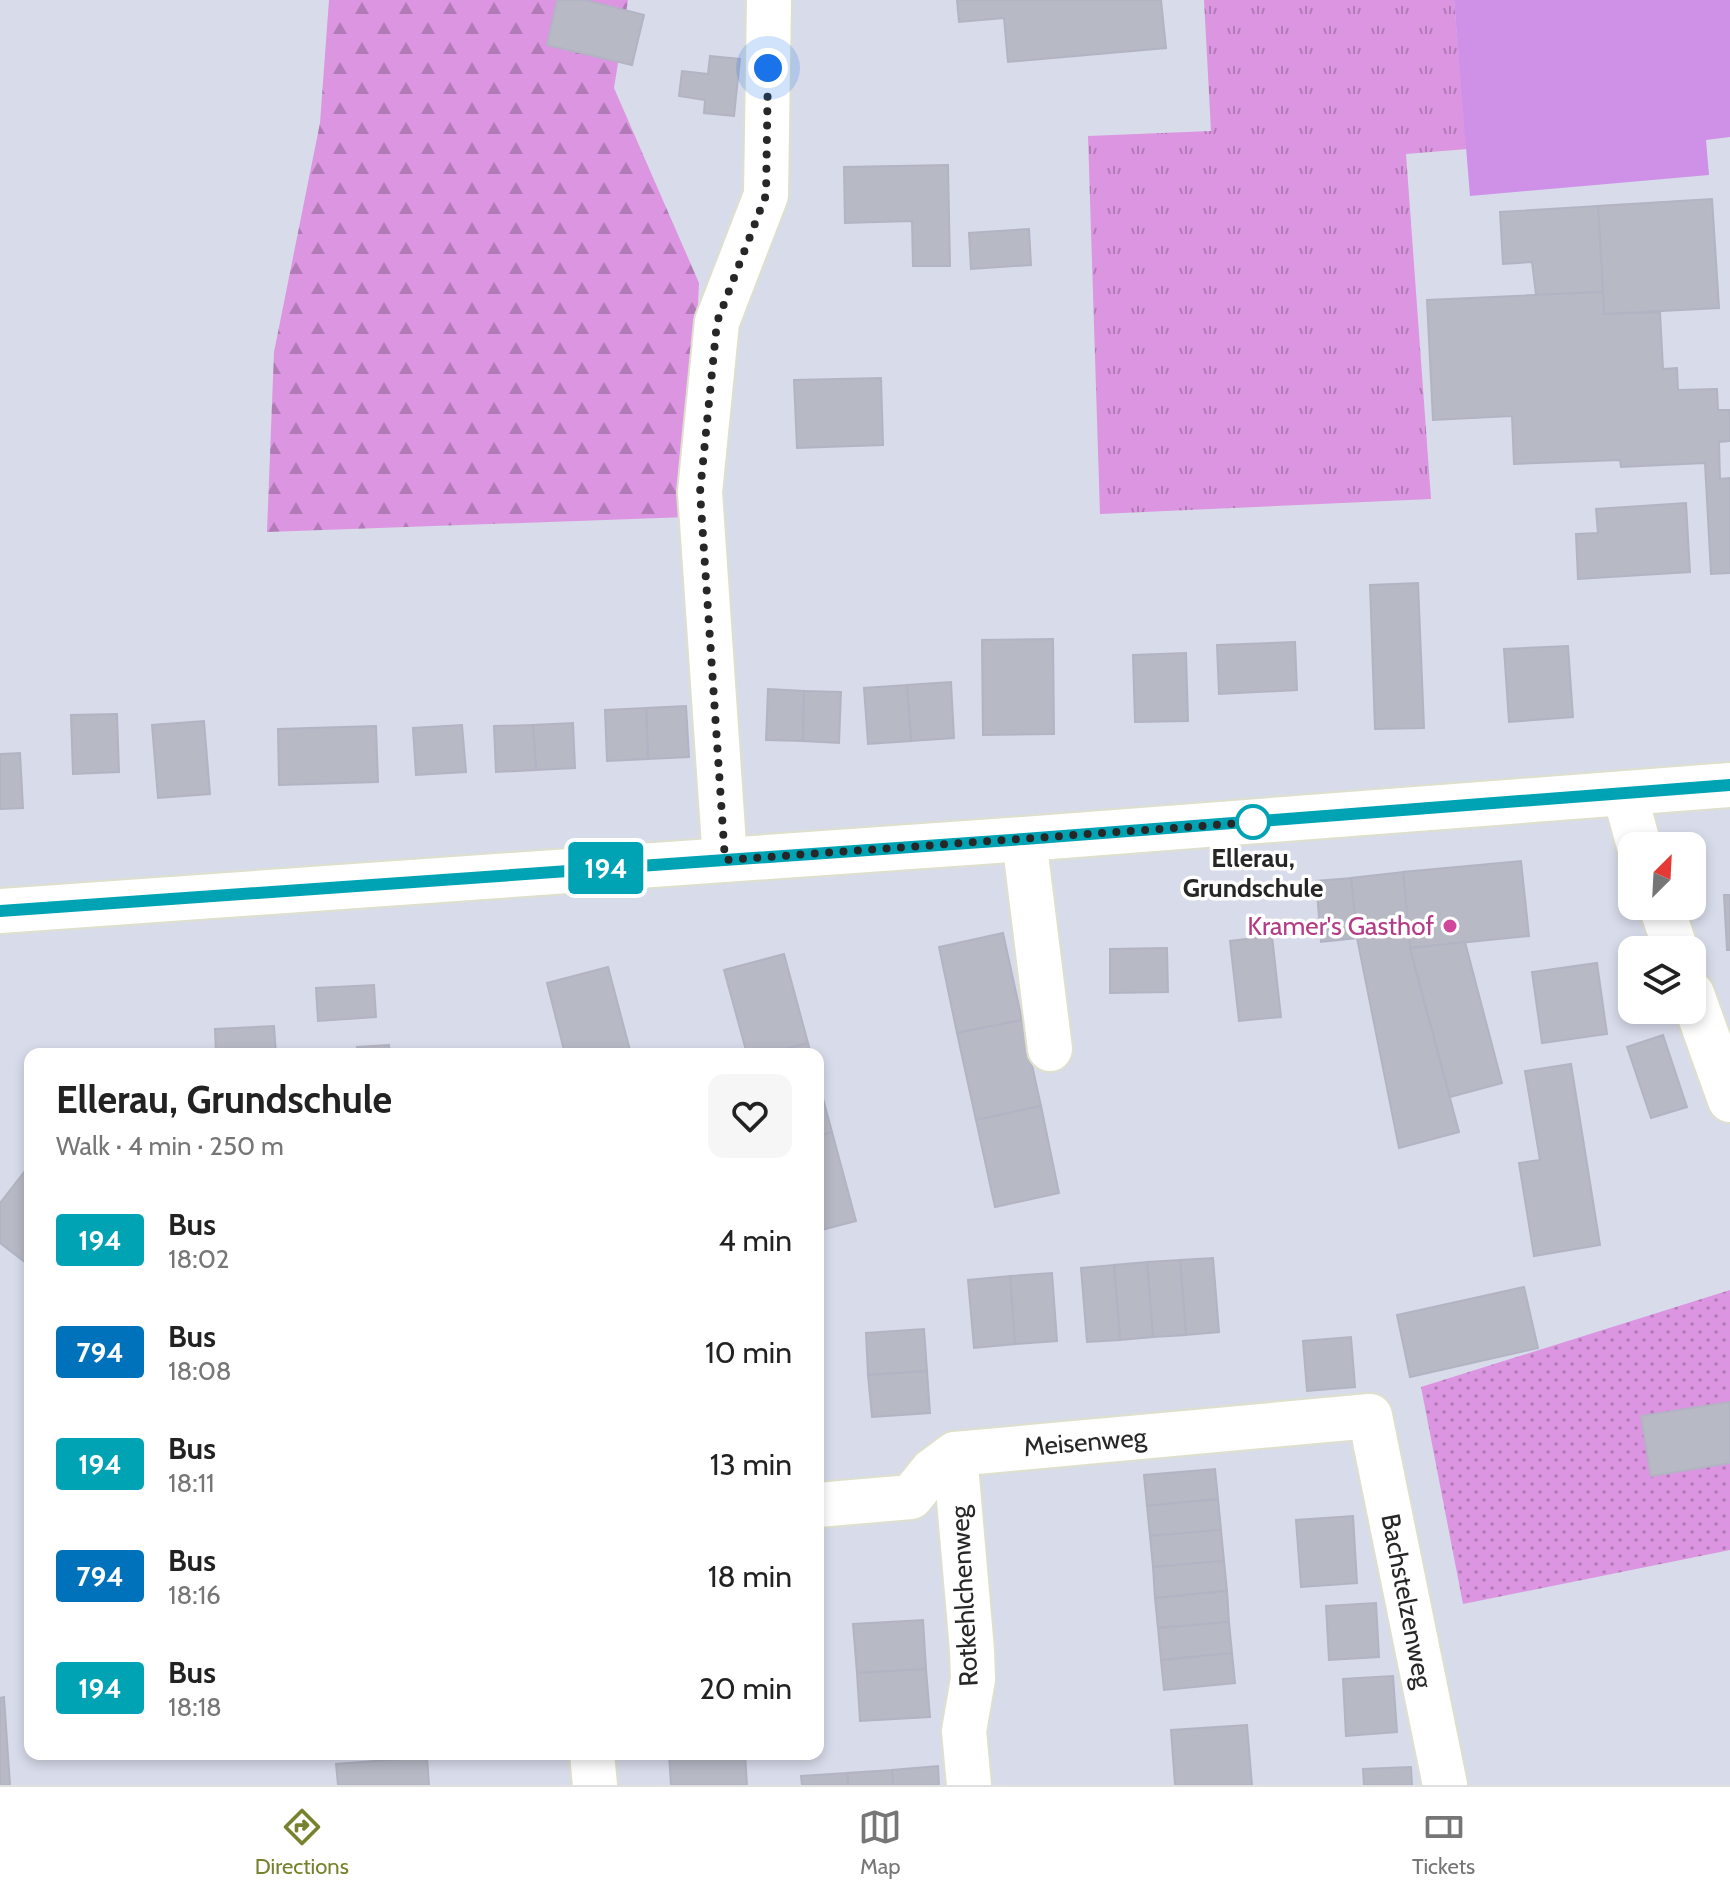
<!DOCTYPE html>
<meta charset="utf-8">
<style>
:root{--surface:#fff;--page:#f6f6f6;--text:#222;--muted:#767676;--line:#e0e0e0;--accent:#78812d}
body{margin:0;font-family:Cabin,sans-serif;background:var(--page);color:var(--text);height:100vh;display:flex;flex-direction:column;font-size:30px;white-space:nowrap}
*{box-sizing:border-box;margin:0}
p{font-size:26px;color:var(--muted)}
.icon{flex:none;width:44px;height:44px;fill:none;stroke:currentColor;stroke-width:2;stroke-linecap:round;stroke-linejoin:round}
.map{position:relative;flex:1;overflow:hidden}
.side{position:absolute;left:24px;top:1048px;width:800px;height:712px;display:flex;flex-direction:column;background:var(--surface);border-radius:16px;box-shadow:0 4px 12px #0003}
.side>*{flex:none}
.badge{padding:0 16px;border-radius:6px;font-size:28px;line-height:52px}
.needle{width:52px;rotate:24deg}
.tools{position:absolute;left:1618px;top:832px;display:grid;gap:16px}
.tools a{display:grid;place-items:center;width:88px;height:88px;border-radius:16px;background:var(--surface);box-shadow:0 4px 12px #0003;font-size:40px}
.you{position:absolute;width:40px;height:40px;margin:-20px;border:6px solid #fff;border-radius:50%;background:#1a73e8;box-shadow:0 0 0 12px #1a73e833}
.map>.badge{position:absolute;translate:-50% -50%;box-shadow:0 0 0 4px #fff}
.round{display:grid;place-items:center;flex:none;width:84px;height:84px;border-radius:16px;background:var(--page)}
.headline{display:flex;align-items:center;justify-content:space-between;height:136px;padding:0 32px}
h1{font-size:38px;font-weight:800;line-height:60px}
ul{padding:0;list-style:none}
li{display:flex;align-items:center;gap:24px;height:112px;padding:0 32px}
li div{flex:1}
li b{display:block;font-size:30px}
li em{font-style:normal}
li .badge{min-width:88px;font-weight:700;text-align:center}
.tab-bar{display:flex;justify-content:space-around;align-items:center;height:112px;border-top:2px solid var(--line);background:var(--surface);font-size:22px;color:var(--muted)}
.tab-bar a{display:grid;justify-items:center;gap:4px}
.tab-bar .current{color:var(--accent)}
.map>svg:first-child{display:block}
.grass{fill:url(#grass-tufts)}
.forest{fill:url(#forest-firs)}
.garden{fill:url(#garden-dots)}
.pitch{fill:#ce91e7}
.building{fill:#b7b9c5;stroke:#b2b4c4;stroke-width:2}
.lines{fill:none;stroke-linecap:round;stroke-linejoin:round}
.minor-casing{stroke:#dee0ce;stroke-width:48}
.minor{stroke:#fff;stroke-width:44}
.line-casing{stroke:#fff;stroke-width:18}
.line{stroke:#00a3b4;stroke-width:12}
.walk{stroke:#272727;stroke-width:8;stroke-dasharray:0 14.4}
.stop-dot{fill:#fff;stroke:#00a3b4;stroke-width:4}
.hotel-dot{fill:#d1479c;stroke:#fff;stroke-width:3}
.labels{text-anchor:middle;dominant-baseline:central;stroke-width:7;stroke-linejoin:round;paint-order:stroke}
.stop-label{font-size:26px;font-weight:bold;fill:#272727;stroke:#fff}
.hotel-label{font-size:26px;fill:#b23c85;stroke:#fff;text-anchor:end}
.street-label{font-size:26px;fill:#272727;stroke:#fff}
</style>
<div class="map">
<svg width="1730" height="1785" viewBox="0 0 1730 1785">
<defs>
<pattern id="grass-tufts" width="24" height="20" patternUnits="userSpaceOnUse" patternTransform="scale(2)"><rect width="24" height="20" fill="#dc95e0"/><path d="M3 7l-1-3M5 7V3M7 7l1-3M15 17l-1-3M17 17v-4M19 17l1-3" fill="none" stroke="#b27ab6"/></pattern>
<pattern id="forest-firs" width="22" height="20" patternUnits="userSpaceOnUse" patternTransform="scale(2)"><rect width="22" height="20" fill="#dc95e0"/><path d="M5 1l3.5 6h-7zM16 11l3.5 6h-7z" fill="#b27ab6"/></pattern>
<pattern id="garden-dots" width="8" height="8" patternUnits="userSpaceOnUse" patternTransform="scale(2)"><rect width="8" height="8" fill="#dc95e0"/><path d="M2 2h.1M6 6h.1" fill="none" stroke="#b27ab6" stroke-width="1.8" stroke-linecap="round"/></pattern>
</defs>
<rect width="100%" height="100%" fill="#d8dbea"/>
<!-- grass -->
<path class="grass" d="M1204 0H1454L1467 149 1406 154 1431 499 1100 514 1088 136 1211 131Z"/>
<!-- forest -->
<path class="forest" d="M329 0H628L614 88 699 283 688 517 267 532 274 352 320 123Z"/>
<!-- garden -->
<path class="garden" d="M1730 1290V1550L1463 1604 1421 1387Z"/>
<!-- pitch -->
<path class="pitch" d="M1454 0H1730V137L1706 140 1709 175 1470 196Z"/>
<!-- building -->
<g class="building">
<path d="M557 0H585L644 15 632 65 547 45Z"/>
<path d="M957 0H1161L1166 48 1008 62 1004 18 959 22Z"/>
<path d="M710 56 740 59 734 116 704 113 705 100 679 96 682 71 708 74Z"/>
<path d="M948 165 950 266H913L912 221 845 223 844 167Z"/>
<path d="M1712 199 1719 308 1604 314 1598 206Z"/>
<path d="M1598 206 1603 292 1536 295 1532 262 1503 264 1500 212Z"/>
<path d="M1029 229 1031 265 971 269 969 233Z"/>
<path d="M1603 292 1604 314 1660 312 1663 369 1677 368 1678 390 1717 389 1718 410H1730V441L1719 442 1720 479 1730 478V573L1711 574 1705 463 1621 467 1620 460 1514 464 1512 416 1433 420 1427 300Z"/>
<path d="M881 378 883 445 797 448 794 380Z"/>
<path d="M1686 503 1690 572 1578 579 1576 534 1598 533 1596 509Z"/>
<path d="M1418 583 1424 728 1375 729 1370 585Z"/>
<path d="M1053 639 1054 734 983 735 982 640Z"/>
<path d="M1295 642 1297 690 1219 694 1217 645Z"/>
<path d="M1568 646 1573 717 1509 722 1504 649Z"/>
<path d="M1186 653 1188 721 1135 722 1133 655Z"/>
<path d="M951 682 954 738 911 741 907 685Z"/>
<path d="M907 685 911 741 868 744 864 688Z"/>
<path d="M768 689 804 691 803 741 766 740Z"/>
<path d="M804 691 841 692 839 743 803 741Z"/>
<path d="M686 706 689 757 648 759 646 708Z"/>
<path d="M646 708 648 759 607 761 605 710Z"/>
<path d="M117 714 119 772 73 774 71 715Z"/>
<path d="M204 721 210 794 158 798 152 725Z"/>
<path d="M573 723 575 768 536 770 533 725Z"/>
<path d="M462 725 466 772 416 775 413 728Z"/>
<path d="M533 725 536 770 496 772 494 726Z"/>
<path d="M376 726 378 782 279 785 278 729Z"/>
<path d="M20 753 23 808 0 809V754Z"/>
<path d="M1521 861 1529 936 1410 948 1403 872Z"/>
<path d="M1403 872 1409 933 1357 938 1351 878Z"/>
<path d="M1351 878 1357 938 1321 942 1316 881Z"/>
<path d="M1724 895H1730V950H1727Z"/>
<path d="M1003 933 1022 1020 957 1033 939 947Z"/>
<path d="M1409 933 1410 948 1459 1132 1399 1148 1357 938Z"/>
<path d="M1272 936 1281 1017 1239 1021 1230 941Z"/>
<path d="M1465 942 1502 1083 1450 1097 1410 948Z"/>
<path d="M1167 948 1168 992 1110 993V949Z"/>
<path d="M784 954 808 1043 767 1054H747L724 970Z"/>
<path d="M1597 963 1607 1034 1542 1043 1532 972Z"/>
<path d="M608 967 631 1054H565L547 983Z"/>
<path d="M374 985 376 1017 318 1021 316 988Z"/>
<path d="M1022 1020 1041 1106 976 1120 957 1033Z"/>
<path d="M274 1026 276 1054H216L215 1029Z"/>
<path d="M1663 1035 1687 1107 1651 1118 1627 1047Z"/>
<path d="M808 1043 811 1054H767Z"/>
<path d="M389 1045 390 1054H358L357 1047Z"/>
<path d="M1571 1064 1600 1245 1534 1256 1519 1163 1540 1160 1525 1071Z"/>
<path d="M818 1080 832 1132 818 1136Z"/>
<path d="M1041 1106 1059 1193 995 1207 976 1120Z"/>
<path d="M832 1132 856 1221 818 1231V1136Z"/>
<path d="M25 1171 30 1175V1266L0 1243V1203Z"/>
<path d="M1213 1258 1219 1332 1186 1335 1180 1260Z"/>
<path d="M1180 1260 1186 1335 1153 1337 1147 1262Z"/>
<path d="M1147 1262 1153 1337 1120 1340 1114 1265Z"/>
<path d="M1114 1265 1120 1340 1087 1342 1081 1268Z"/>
<path d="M1052 1273 1057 1341 1015 1344 1010 1276Z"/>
<path d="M1010 1276 1015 1344 974 1348 968 1280Z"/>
<path d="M1524 1287 1538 1348 1410 1377 1397 1315Z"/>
<path d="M924 1329 927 1371 868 1375 866 1333Z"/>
<path d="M1351 1337 1355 1387 1307 1391 1303 1341Z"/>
<path d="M927 1371 930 1413 872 1417 868 1375Z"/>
<path d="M1730 1402V1463L1651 1476 1641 1416Z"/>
<path d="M1215 1469 1218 1499 1147 1506 1144 1475Z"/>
<path d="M1218 1499 1221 1530 1150 1536 1147 1506Z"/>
<path d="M1353 1516 1357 1583 1301 1587 1296 1520Z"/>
<path d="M1221 1530 1224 1561 1153 1567 1150 1536Z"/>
<path d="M1224 1561 1227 1591 1155 1598 1153 1567Z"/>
<path d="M1227 1591 1229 1622 1158 1628 1155 1598Z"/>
<path d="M1376 1603 1379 1657 1329 1660 1326 1606Z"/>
<path d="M923 1620 926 1669 857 1673 853 1624Z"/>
<path d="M1229 1622 1232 1653 1161 1660 1158 1628Z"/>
<path d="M1232 1653 1235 1683 1164 1690 1161 1660Z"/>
<path d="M926 1669 930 1717 860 1721 857 1673Z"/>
<path d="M1393 1676 1397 1732 1346 1736 1343 1679Z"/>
<path d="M4 1697 10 1785H0V1698Z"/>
<path d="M1247 1725 1252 1785H1175L1171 1730Z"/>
<path d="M669 1754H745L747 1785H671Z"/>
<path d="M427 1757 429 1785H338L336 1764Z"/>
<path d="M938 1766 939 1785H893L892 1770Z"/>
<path d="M1411 1767 1412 1785H1364L1363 1769Z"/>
<path d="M892 1770 893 1785H848L847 1773Z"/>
<path d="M847 1773 848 1785H802L801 1776Z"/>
</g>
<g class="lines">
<defs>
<g id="minor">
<path d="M1625 795 1639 846"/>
<path d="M1024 839 1050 1049"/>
<path d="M725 860 700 492 717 322 766 195 769 0"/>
<path d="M1661 906 1676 950"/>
<path d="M0 911 1024 839 1730 785"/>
<path d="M1692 994 1730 1100"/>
<path d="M955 1454 972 1650 973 1679 964 1731 969 1785"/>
<path d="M818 1505 911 1497 932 1471 955 1454 1370 1416 1445 1785"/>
<path d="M592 1754 595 1785"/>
</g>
</defs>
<!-- minor casing -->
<use href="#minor" class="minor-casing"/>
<!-- minor -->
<use href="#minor" class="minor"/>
</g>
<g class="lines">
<defs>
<path id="line" d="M0 911 1024 839 1730 785"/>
</defs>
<!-- line casing -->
<use href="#line" class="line-casing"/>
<!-- line -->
<use href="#line" class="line"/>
<!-- walk -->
<path class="walk" d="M768 68 766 195 717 322 700 492 725 860 1257 822H1253"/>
</g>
<!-- markers -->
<circle class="stop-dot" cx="1253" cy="822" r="16"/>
<circle class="hotel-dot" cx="1450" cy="926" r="8"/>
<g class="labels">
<!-- stop labels -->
<g class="stop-label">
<text x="1253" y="858">Ellerau,<tspan x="1253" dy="30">Grundschule</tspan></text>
</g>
<!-- hotel labels -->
<g class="hotel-label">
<text x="1434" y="926">Kramer's Gasthof</text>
</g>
<!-- street labels -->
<g class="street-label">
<text transform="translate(1085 1442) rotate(-5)">Meisenweg</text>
<text transform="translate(964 1596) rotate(-93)">Rotkehlchenweg</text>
<text transform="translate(1407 1601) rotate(79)">Bachstelzenweg</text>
</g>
</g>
</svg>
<div class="tools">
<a><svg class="needle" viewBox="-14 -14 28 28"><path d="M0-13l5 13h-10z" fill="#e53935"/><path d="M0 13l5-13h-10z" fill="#767676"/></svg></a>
<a><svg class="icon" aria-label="layers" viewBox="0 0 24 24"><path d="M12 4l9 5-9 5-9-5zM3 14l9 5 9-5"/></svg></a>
</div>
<div class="you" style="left:768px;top:68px"></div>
<b class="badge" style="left:606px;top:868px;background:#00a3b4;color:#fff">194</b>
<section class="side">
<div class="headline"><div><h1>Ellerau, Grundschule</h1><p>Walk · 4 min · 250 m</p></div><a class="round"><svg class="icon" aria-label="heart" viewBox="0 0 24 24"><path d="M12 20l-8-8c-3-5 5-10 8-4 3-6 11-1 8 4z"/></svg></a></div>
<ul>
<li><span class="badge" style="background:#00a3b4;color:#fff">194</span><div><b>Bus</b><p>18:02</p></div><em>4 min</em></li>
<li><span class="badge" style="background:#0072bc;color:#fff">794</span><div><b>Bus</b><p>18:08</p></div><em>10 min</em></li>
<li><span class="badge" style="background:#00a3b4;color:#fff">194</span><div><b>Bus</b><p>18:11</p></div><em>13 min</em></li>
<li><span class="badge" style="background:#0072bc;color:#fff">794</span><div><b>Bus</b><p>18:16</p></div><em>18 min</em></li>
<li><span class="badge" style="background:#00a3b4;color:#fff">194</span><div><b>Bus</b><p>18:18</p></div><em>20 min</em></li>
</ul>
</section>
</div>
<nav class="tab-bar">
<a class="current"><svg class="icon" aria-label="directions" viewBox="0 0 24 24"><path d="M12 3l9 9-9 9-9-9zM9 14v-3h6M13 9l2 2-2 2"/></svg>Directions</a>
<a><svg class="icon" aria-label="map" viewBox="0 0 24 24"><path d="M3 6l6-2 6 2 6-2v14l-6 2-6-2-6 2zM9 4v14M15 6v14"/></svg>Map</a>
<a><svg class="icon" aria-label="tickets" viewBox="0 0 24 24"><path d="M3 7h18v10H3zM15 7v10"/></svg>Tickets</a>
</nav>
